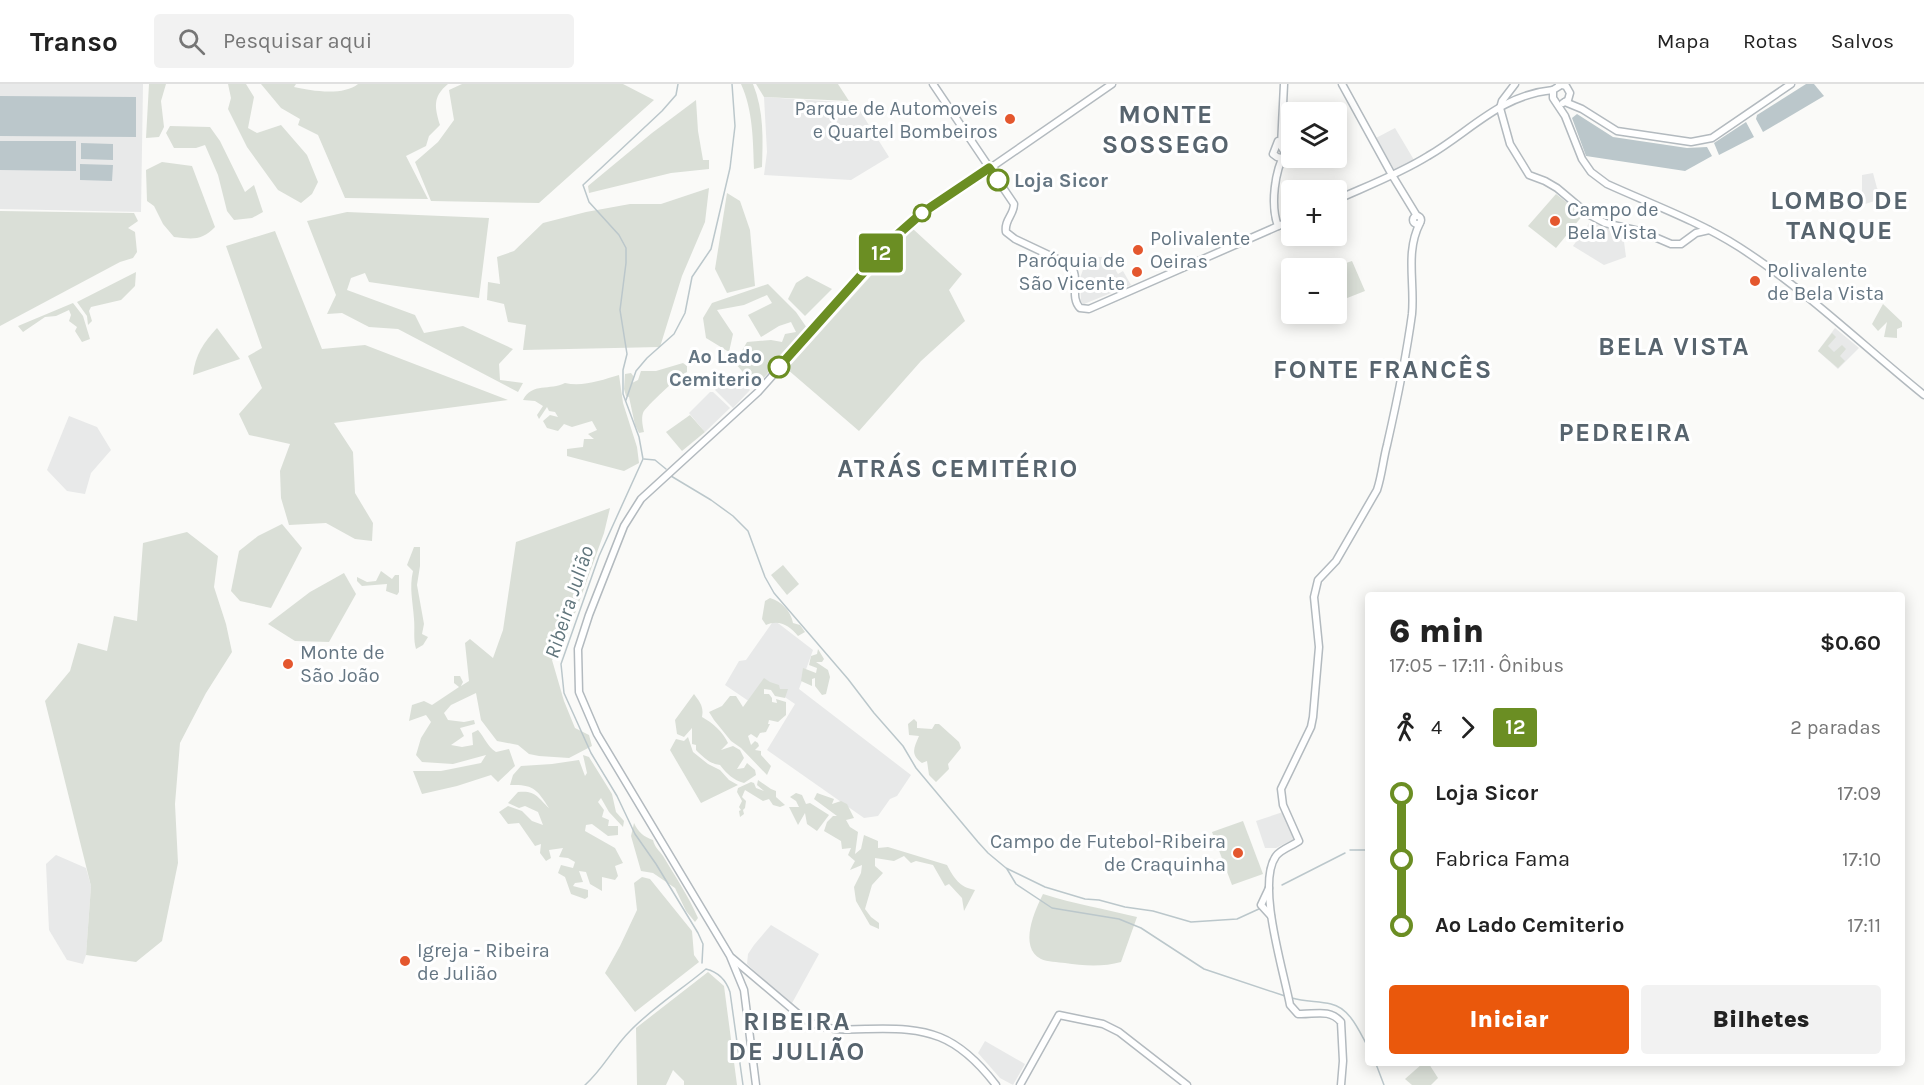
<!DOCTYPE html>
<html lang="pt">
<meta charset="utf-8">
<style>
:root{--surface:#fff;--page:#f2f2f2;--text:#222;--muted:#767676;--line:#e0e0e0;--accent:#ea580c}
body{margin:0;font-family:Karla,sans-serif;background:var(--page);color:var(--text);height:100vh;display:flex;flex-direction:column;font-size:22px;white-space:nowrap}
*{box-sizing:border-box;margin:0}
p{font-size:20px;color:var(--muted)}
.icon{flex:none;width:33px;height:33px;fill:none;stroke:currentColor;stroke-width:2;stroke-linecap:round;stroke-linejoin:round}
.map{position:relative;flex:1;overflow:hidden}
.details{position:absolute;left:1365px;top:508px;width:540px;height:474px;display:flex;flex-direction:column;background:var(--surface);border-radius:6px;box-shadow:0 3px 15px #0003}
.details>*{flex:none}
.badge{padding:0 12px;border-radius:4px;font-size:21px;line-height:39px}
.controls{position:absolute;left:1281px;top:18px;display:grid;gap:12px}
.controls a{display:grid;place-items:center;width:66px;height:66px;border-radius:6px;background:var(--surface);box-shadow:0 3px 15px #0003;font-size:30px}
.map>.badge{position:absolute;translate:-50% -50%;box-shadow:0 0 0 3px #fff}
.legs{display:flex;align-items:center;gap:9px;height:66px;padding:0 24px;font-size:20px}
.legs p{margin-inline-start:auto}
.overview{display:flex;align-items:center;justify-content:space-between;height:102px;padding:0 24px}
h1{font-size:33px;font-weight:800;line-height:45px}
.action{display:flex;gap:12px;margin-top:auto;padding:12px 24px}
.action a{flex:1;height:69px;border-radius:6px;background:var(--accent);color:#fff;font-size:24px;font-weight:800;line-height:69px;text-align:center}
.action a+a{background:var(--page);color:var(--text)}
ul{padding:0 24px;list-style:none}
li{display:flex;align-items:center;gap:21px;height:66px;font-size:22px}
li i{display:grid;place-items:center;width:9px;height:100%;margin:0 8px;background:currentColor}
li i::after{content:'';width:15px;height:15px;margin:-8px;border:4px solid;border-radius:50%;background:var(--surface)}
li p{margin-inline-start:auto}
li:first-child i{background:linear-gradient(#0000 50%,currentColor 0)}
li:last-child i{background:linear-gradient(currentColor 50%,#0000 0)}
header{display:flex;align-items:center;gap:36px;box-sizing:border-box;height:84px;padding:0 30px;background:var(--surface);border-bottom:2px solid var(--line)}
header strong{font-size:28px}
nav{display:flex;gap:33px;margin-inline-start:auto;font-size:21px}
.search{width:420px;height:54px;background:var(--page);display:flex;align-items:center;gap:15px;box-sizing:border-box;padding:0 21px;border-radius:6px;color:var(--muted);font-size:22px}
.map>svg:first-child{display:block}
.built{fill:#e8e9e9}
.green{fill:#dadfd7}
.water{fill:#bbc7cb}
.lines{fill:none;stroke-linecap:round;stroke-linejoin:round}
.stream{stroke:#bbc7cb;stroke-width:1.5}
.secondary-casing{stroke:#b3babf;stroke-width:9}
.secondary{stroke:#fff;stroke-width:6}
.line-1-casing{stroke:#fff;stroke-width:14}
.line-1{stroke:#6b8e23;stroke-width:9}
.poi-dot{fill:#e4572e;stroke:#fff;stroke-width:2}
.stop-1-dot{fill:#fff;stroke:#6b8e23;stroke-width:3}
.labels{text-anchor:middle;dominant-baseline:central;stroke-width:6;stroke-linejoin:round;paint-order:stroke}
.poi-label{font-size:20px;fill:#657683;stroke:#fff;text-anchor:start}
.stop-label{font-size:20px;font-weight:bold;fill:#657683;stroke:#fff;text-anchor:start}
.water-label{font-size:21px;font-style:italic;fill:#60757c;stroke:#fff}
.district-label{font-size:26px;font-weight:bold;letter-spacing:1.5px;fill:#57646e;stroke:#fff}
</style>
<header>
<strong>Transo</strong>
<div class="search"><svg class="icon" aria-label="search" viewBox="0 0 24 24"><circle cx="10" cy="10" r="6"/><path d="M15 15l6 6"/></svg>Pesquisar aqui</div>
<nav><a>Mapa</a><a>Rotas</a><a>Salvos</a></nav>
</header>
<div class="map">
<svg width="1924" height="1001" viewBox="0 0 1924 1001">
<rect width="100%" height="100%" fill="#fafaf8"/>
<!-- built -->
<g class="built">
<path d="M0 0H143L141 128 0 125Z"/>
<path d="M764 13 855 19 889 73 851 96 764 91 767 68Z"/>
<path d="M1395 44 1414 76 1397 85H1394L1376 54Z"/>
<path d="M1873 89 1877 104 1884 114 1862 121V91Z"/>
<path d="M1590 138 1623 150 1626 173 1604 181 1573 162Z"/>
<path d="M1094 173H1108L1118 190 1123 187 1131 201 1084 220 1081 218 1080 194 1084 183Z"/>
<path d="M1835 244 1859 264 1838 285 1818 267Z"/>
<path d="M733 289 750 306 733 324 715 306Z"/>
<path d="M710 308H713L730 324 705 348 689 329Z"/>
<path d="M69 332 97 343 111 366 91 389 85 410 67 407 47 386Z"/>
<path d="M774 536 813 566 799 605 911 691 897 712 890 715 878 732 864 734 767 666 795 620 764 599 750 618 725 601 739 577 746 576Z"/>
<path d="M1286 727 1298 753 1276 764H1265L1256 737Z"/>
<path d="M56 771 86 784 91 802 86 871 83 880 67 876 49 846 46 780Z"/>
<path d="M771 841 819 870 791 921 747 880 748 870 754 861Z"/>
<path d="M985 957 1025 980 1013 1001 1000 994 978 969Z"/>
</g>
<!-- green -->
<g class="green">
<path d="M149 0H166L161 17 164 43 159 53 146 54Z"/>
<path d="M228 0H246L254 13 248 44 257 49 281 41 307 71 318 98 312 110 301 119 278 106 247 63 228 25 231 14Z"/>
<path d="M261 0H296L294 3C311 7 344 12 358 0H448C432 13 435 24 440 41L429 52 426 62 406 72 428 115 345 114 318 51 298 41 300 35 281 24Z"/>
<path d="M462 0H623L654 16 539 119 431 117 415 78 438 58 454 36 449 6Z"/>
<path d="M741 0H753C764 27 763 55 762 83L754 85C753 56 753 26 741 0Z"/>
<path d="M756 0H838L849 17 764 13Z"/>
<path d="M696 16 698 47 703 76H709V85L671 89 589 109 588 102 652 49Z"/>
<path d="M170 42 210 43 220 57 245 108 254 101 263 128 252 134 234 136 227 127 218 91 205 61 196 64H174L166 49Z"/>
<path d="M162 78 192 82 215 143C202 157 192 155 174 153L163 140 154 122 147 117 146 86Z"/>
<path d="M709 104 705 138 682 192 660 263 523 266 526 241 508 238 504 220 487 216 488 198 500 200 497 173 514 167 543 139 586 128 630 120H661Z"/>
<path d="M727 109 740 117 750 146 755 202 727 209 715 185Z"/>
<path d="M1556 110 1583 131 1556 164 1528 142Z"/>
<path d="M0 127 134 129 138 137 128 144 135 148 137 168 133 174 120 178 0 242Z"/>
<path d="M347 128 489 134 479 214 369 198 365 189 351 194 347 206 415 231 424 249 463 242 513 265 499 280 500 296 523 299 518 308 398 245 369 243 342 229 327 230 336 211 307 137Z"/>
<path d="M913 145 962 190 949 206 965 237 921 277 859 347 787 285Z"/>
<path d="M275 147 322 265 365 261 508 316 334 339 353 368 355 409 373 439 372 457 355 455 326 439 289 441 281 414 280 387 290 360 249 351 239 330 262 304 248 272 262 264 226 162Z"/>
<path d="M1352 177 1365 207 1337 218 1336 184H1331Z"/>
<path d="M136 188 135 202 121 216 91 223 89 227 92 237 88 241 87 232 77 218Z"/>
<path d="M807 192 832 205 805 232 788 215 796 199Z"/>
<path d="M768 200 796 228 807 244 756 303 735 279 747 258 771 256 782 258 785 250 796 248 791 238 779 242 761 253 748 231 772 219 767 211 744 221 717 226 733 250 729 268 706 254 703 234 712 219Z"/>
<path d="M73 219 83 232 90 255 82 258 75 247 77 243 69 237 71 231 69 226 56 232 45 233 23 248 18 242Z"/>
<path d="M1883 220 1902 238V243L1897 245V254L1884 253 1887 238 1878 247 1872 240Z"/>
<path d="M217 244 240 275 193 291C195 271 204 258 217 244Z"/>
<path d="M1832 249 1836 253 1828 262 1834 268 1842 261 1846 265 1840 272 1845 277 1838 284 1818 267Z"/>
<path d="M683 279 687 282V288C681 290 645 323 643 329 641 335 643 343 644 348L639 349 635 341 629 313 626 312 624 305 625 290 631 289 634 293 632 299 638 296 641 287H656Z"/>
<path d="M619 291 623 319 637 363 639 379 624 387 567 372V365L583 363 584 355H594L588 350 597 346 592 337 572 343 564 340 558 347 547 344 543 337 550 331 558 333 555 328 549 327 547 323 539 335 537 331 543 322 535 317 523 316C532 298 550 307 565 299 583 303 602 296 619 291Z"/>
<path d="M690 331 705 348 682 367 666 348Z"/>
<path d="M610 424 604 449 565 557 552 576 564 617 575 644 589 651 592 662 569 674 539 672 529 670 518 661 497 657 481 636 476 609 451 621 444 629 448 636 464 638 474 636 475 640 460 644 464 652 451 661 462 663 473 661 472 649 478 646C485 654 487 662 496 668L509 665 515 682 498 698 491 691 457 702 422 710 413 687H441L481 679 486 671 453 680 422 678 416 671 421 654 431 638 426 631 409 637 412 621 424 617 432 621 459 603 454 599V592H460L463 598 461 602 469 597 465 559 470 555 493 574 503 546 516 458Z"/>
<path d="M282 440 302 464 271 524 240 517 231 507 239 467 258 452Z"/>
<path d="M187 448 218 472 214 503 226 540 232 568 206 609 180 659 175 720 178 779 162 857 136 878 86 871 91 802 45 617 70 587 78 559 107 567 114 532 137 537 143 459Z"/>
<path d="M414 463H420V482L417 501 424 540 422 550 428 553 423 561 416 565C413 555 415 546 414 535 413 518 409 504 413 487L407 481Z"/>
<path d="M783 481 799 500 787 511 771 491Z"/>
<path d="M381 487 392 495 395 491H399V508L397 511 386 507 387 500 362 502 357 497V493L367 498 376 497Z"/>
<path d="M344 489 356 510 329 558 295 557 268 540 310 508Z"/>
<path d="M770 514C781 517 791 527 793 539L800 541 805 548 798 552C790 542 779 535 766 541L762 535 765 517Z"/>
<path d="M818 565 824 575 822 578H816L828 586 830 593 826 610 822 611 815 602V594L812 595V602L801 597 803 584 816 589 817 584 809 581 811 572 817 570Z"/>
<path d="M764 594 770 598 779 601 780 605H788L785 614 775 612 771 606 764 605V610H769L772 614V618L777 619 776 615 786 618V631L778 638 769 636 768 640H770L766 648 760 649 757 654 751 650 748 652 751 661 755 657 758 659 759 662 755 666 761 667V671L771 682 767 691 741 664 731 657 714 636 709 628 722 622 730 612H736L743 623Z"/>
<path d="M694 610C700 618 704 623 702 633 713 639 723 648 728 659L721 666 733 662 740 666 744 674 737 685 744 684 747 679 755 686 756 691 744 699C733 696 727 690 720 681 710 680 703 673 696 666V661L692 660V644L684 653 677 650 675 636Z"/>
<path d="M914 635 917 638V644L932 645 935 640H939L959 658 961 664 948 680 949 685 936 698 929 691 927 677 922 679C909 670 915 662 919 652L909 651 908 640Z"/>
<path d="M688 653 693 668 708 680 720 686 729 696 738 701 701 719 670 666 676 655 684 657Z"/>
<path d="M583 671 589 673 612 710 616 728 624 737 623 743 609 728 601 714 598 718 604 726 602 733 609 736 608 742H618V751L608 752 592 740 586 741 585 747 615 764 623 779 615 782 618 792 615 796 602 793V807L590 800 586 788 579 787 583 798 575 799 573 802 588 806V813L585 815 571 810 565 793 558 789 561 781 573 784 575 778 568 774 559 773 563 764 549 766 551 774 546 777 540 769 541 760 535 762 519 739 508 740 499 728 508 722 522 727 532 737 543 741 538 728 525 722 519 724 508 719 518 708C536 706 538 714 549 724 537 705 533 700 510 701L513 691 521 682 552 680 579 676 585 692 587 689Z"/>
<path d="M758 696 771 705 776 707V713L785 721 780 723 773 721 769 715 763 717 745 706 742 713 746 717 745 724 743 726 744 730 740 733 739 727 741 726 739 723 742 717 737 708 738 704 751 698 754 699 756 704 764 707 757 701Z"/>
<path d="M796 709 802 711 806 720 810 719 829 731 817 747 807 740 805 729 798 741 789 723H799L796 717 790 713Z"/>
<path d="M817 709 834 715 832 720 841 717 847 720 854 734 846 736 850 743 858 748 855 770 861 765 864 751 878 757V764L888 763 947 781C954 794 959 803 975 806L964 827 962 814 949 800 945 802 933 781 916 777 911 779 904 772 894 777 875 774V782L883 789 872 801 865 825 871 833 879 839V845L870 841 856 817 854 803 861 789 862 781 850 786 855 777 848 771 851 764 842 765 841 757 824 747 827 738 833 732H837L814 715Z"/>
<path d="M1243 737 1263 790 1232 801 1212 748Z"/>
<path d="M634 739C638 748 644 753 653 756 655 764 659 766 663 772 675 792 689 813 698 834L695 838 686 827 675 804 653 789 641 787 631 752Z"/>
<path d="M642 793 650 795 692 847 694 871 699 878 635 928 605 889 620 862 637 826 634 799Z"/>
<path d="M1043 810C1074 820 1105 825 1137 833L1121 878C1104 883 1083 882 1065 879 1058 878 1047 878 1041 875 1018 863 1035 826 1043 810Z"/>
<path d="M708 888 724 902 737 1001H684V997L673 986 666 1001H637L636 944Z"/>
<path d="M1422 980H1429L1438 994 1431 1001H1412L1405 995Z"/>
</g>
<!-- water -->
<g class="water">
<path d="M1806 0H1814L1824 12 1763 48 1756 35 1757 31Z"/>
<path d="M0 12 136 13V53L0 52Z"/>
<path d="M1577 30 1613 53 1687 64 1707 63 1712 72 1685 87 1586 72 1572 34Z"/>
<path d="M1746 38 1754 53 1719 71 1714 59Z"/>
<path d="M0 57H76V87L0 86Z"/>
<path d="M81 59 113 60V76L81 75Z"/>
<path d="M80 80 113 81 112 97 80 96Z"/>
</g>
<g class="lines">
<!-- stream -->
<g class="stream">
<path d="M678 0 676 11 662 27 583 101 589 118 619 151 626 164V179L620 226 627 270 623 286V310L639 353 643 375 599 472 561 580 564 609 591 669 617 712 635 750 656 780 698 849 703 860 702 879"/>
<path d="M626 316 636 287 647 274 674 250 685 229 692 193 711 165 730 84 735 42 732 0"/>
<path d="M644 375 655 376 666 385"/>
<path d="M671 392 711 416 733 432 748 447 765 493 774 509 848 595 874 629 903 662 916 684 978 758 988 769 1006 784 1045 803 1085 815 1099 816 1125 823 1153 827 1191 838 1237 835 1261 824"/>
<path d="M1350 766H1368"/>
<path d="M1007 785 1016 800 1052 824 1119 835 1141 844 1204 885 1285 912"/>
<path d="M1282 801 1345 769"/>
<path d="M1292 914C1305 918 1318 917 1331 920 1350 924 1359 947 1368 963"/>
<path d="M1376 980 1384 1001"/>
<path d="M585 1001C603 985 613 964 630 947 652 924 681 906 706 885 718 888 726 896 730 908L743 1001"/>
</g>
<defs>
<g id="secondary">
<path d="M933 0 1014 120C1014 131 1004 136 1006 148L1015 155 1070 181C1081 193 1069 213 1080 224L1089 225 1292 136"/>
<path d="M1342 0 1392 91 1417 132"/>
<path d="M1515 0 1502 17 1500 24 1510 60 1529 91 1545 97 1557 104 1588 130 1605 139 1643 148 1671 160H1681L1696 149 1709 146"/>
<path d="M1559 0 1566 2 1570 9 1568 16 1563 19"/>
<path d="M1561 1 1553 6V14L1565 32 1582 75 1591 88 1607 100C1651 120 1698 137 1739 163 1806 206 1862 261 1924 311"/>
<path d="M1565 18 1582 25 1617 47 1691 58 1712 54 1791 0"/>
<path d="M1278 57 1273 70 1277 73 1281 74"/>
<path d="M1281 62 1284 0"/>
<path d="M1336 116C1367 102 1399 90 1428 72 1471 47 1500 11 1553 6"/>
<circle cx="1417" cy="136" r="4"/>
<path d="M1278 142C1270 121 1275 86 1285 69L1281 62"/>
<path d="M1269 804 1261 821 1271 832"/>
<path d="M732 874 804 935C824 947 843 946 867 945 928 943 957 950 996 1001"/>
<path d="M756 1001 744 906 730 872 597 650 579 608 578 565 589 531 624 442 641 415 758 308 897 151 912 138 1112 0"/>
<path d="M1020 1001 1059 931 1103 940 1119 948 1187 1001"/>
<path d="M1341 1001 1343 977 1341 938C1329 924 1314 931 1298 930L1290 921C1284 888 1256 800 1276 772 1281 765 1292 762 1299 757L1283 721 1281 705 1311 643 1313 633 1319 563 1314 513 1318 496 1336 477 1377 406C1382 391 1383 376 1387 361 1397 317 1406 274 1412 230 1415 199 1405 168 1420 139"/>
</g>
</defs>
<!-- secondary casing -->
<use href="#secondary" class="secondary-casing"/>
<!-- secondary -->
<use href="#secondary" class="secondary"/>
</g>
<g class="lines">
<defs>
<path id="line-1" d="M779 283 897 151 922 129 989 84 998 96"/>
</defs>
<!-- line-1 casing -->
<use href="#line-1" class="line-1-casing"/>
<!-- line-1 -->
<use href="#line-1" class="line-1"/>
</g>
<!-- markers -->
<g class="poi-dot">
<circle cx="1010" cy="35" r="6"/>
<circle cx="1555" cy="137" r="6"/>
<circle cx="1138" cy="166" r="6"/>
<circle cx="1137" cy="188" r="6"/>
<circle cx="1755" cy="197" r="6"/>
<circle cx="288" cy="580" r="6"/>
<circle cx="1238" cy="769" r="6"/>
<circle cx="405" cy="877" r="6"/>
</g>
<g class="stop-1-dot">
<circle cx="998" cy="96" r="10"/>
<circle cx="922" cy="129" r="8"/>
<circle cx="779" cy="283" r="10"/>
</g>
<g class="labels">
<!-- poi labels -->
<g class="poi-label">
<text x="998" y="24" text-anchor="end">Parque de Automoveis<tspan x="998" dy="23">e Quartel Bombeiros</tspan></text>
<text x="1567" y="125">Campo de<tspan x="1567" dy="23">Bela Vista</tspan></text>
<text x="1150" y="154">Polivalente<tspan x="1150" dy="23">Oeiras</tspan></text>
<text x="1125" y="176" text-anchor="end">Paróquia de<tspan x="1125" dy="23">São Vicente</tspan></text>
<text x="1767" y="186">Polivalente<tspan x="1767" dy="23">de Bela Vista</tspan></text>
<text x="300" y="568">Monte de<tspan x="300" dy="23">São João</tspan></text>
<text x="1226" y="757" text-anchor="end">Campo de Futebol-Ribeira<tspan x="1226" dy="23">de Craquinha</tspan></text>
<text x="417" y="866">Igreja - Ribeira<tspan x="417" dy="23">de Julião</tspan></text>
</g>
<!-- stop labels -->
<g class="stop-label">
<text x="1014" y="96">Loja Sicor</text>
<text x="762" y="272" text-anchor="end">Ao Lado<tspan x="762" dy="23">Cemiterio</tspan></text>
</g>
<!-- water labels -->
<g class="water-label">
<text transform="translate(569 518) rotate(-72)">Ribeira Julião</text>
</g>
<!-- district labels -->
<g class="district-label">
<text x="1166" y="30">MONTE<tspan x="1166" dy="30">SOSSEGO</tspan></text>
<text x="1840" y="116">LOMBO DE<tspan x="1840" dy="30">TANQUE</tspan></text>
<text x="1674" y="262">BELA VISTA</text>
<text x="1383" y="285">FONTE FRANCÊS</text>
<text x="1625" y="348">PEDREIRA</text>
<text x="958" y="384">ATRÁS CEMITÉRIO</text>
<text x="797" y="937">RIBEIRA<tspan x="797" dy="30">DE JULIÃO</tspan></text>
</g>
</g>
</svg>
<div class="controls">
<a><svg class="icon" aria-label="layers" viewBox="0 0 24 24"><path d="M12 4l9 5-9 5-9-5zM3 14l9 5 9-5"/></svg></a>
<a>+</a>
<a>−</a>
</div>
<b class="badge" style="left:881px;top:169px;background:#6b8e23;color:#fff">12</b>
<section class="details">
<div class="overview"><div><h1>6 min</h1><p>17:05 – 17:11 · Ônibus</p></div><b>$0.60</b></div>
<div class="legs"><svg class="icon" aria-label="walk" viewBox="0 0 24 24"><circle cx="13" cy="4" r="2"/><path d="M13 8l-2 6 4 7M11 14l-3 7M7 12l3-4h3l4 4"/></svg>4<svg class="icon" aria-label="forward" viewBox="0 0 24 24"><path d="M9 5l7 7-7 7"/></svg><b class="badge" style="background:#6b8e23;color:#fff">12</b><p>2 paradas</p></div>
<ul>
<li><i style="color:#6b8e23"></i><b>Loja Sicor</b><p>17:09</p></li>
<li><i style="color:#6b8e23"></i><span>Fabrica Fama</span><p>17:10</p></li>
<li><i style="color:#6b8e23"></i><b>Ao Lado Cemiterio</b><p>17:11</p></li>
</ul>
<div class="action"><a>Iniciar</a><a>Bilhetes</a></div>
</section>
</div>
